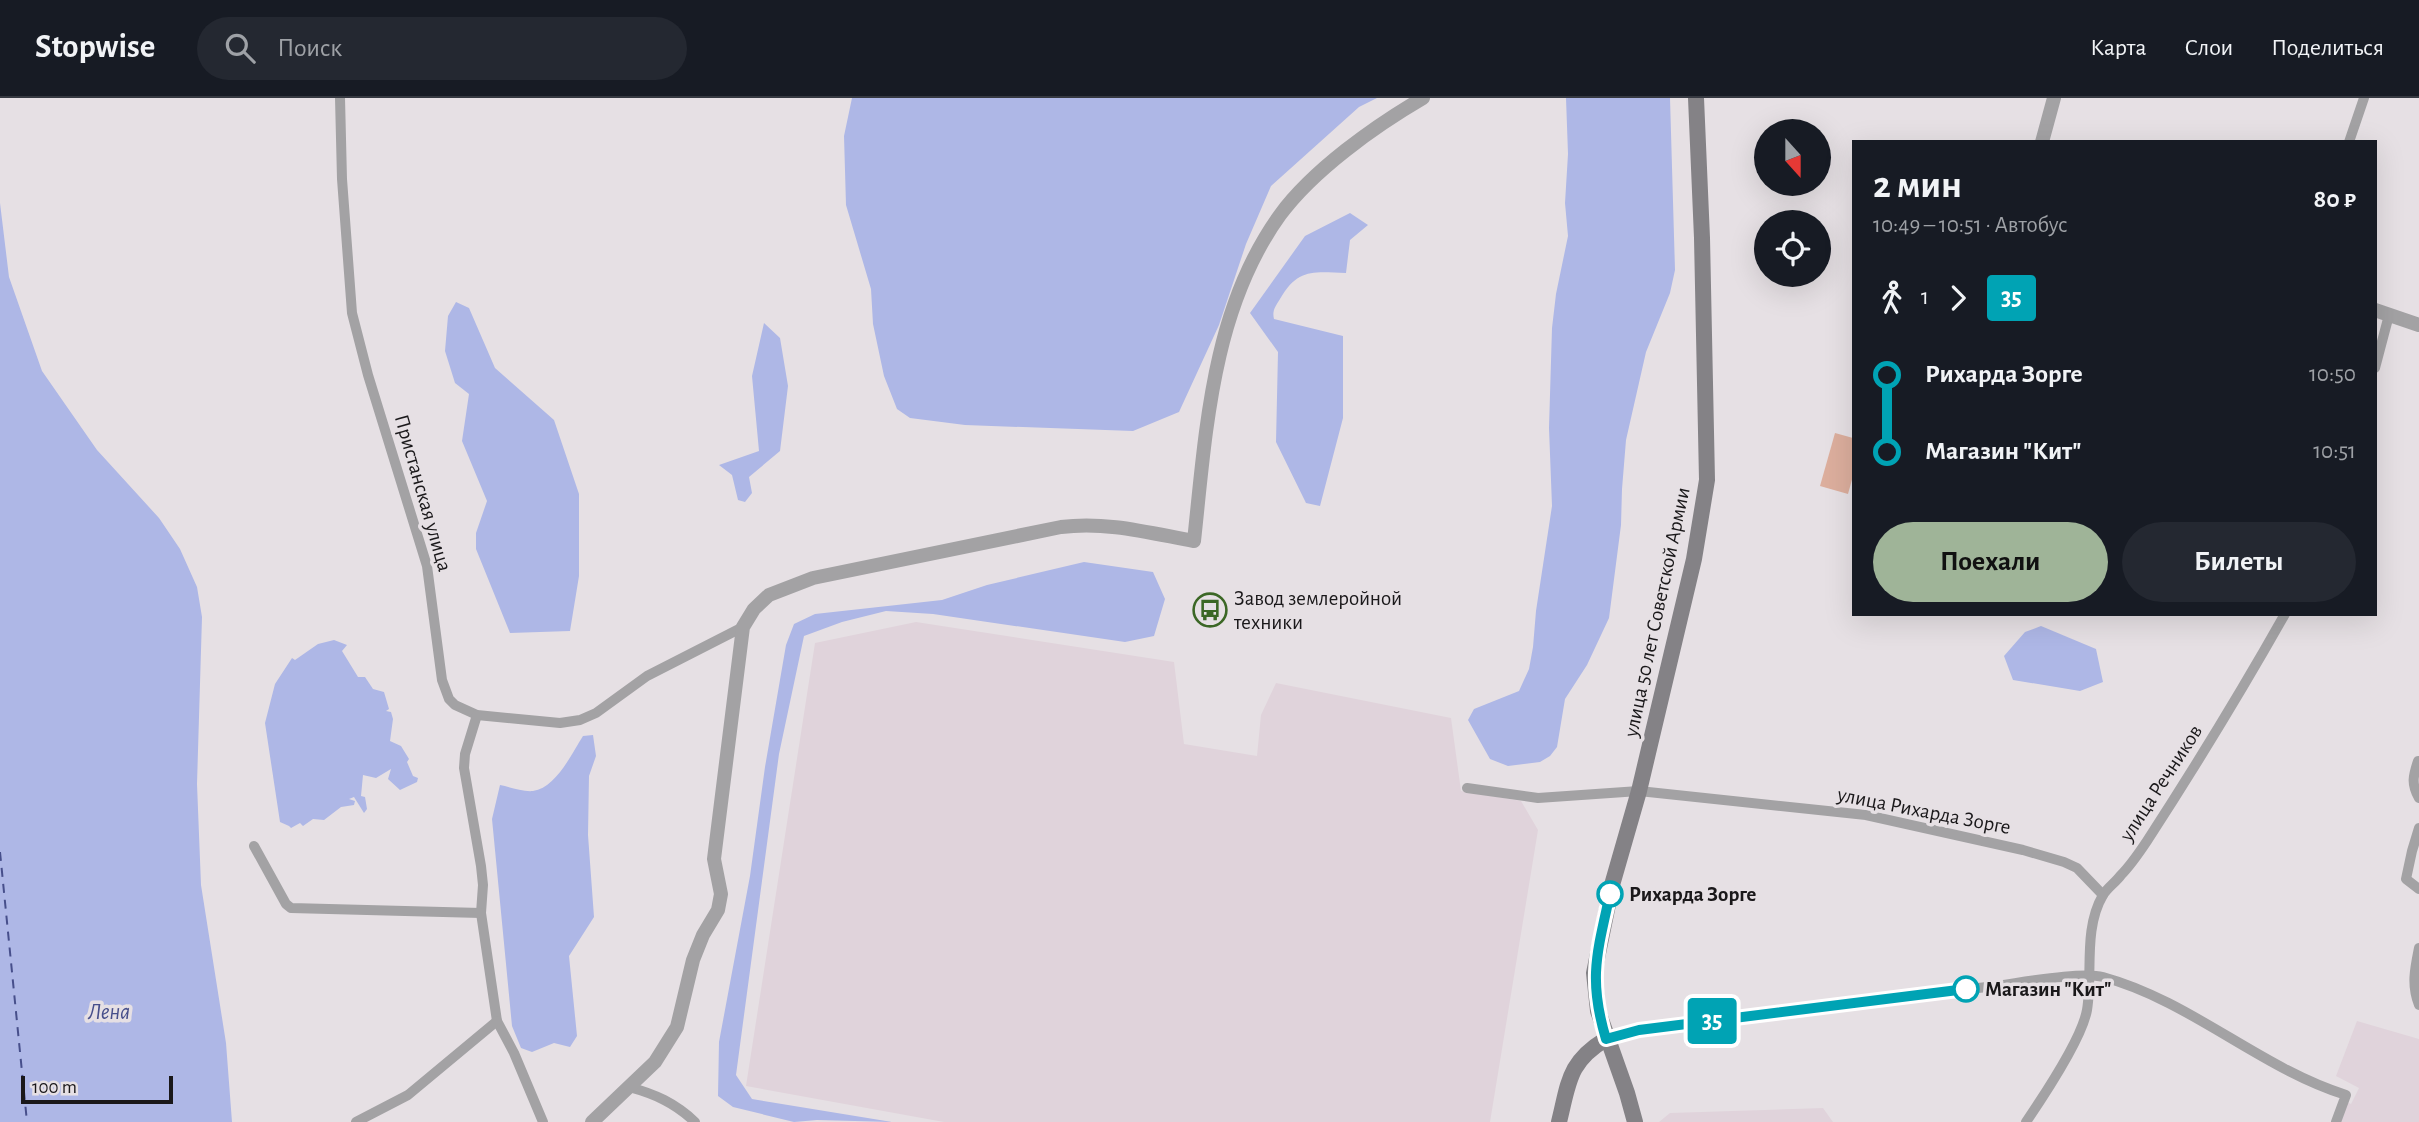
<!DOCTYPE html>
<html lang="ru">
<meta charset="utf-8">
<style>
:root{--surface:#171b24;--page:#242831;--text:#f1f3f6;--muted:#9ea1a6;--line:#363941;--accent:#9fb498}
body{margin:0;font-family:"Alegreya Sans",sans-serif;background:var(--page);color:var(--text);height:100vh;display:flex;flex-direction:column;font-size:26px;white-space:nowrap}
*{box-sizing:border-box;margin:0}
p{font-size:23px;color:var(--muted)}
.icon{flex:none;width:38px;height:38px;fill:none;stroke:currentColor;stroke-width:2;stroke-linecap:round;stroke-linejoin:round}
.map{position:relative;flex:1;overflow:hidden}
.details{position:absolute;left:1852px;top:42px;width:525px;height:476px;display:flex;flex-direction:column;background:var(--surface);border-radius:0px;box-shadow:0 7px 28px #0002}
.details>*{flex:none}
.badge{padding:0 14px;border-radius:5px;font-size:24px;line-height:46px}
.needle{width:46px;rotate:159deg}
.buttons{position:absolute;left:1754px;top:21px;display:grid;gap:14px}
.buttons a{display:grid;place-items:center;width:77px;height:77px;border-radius:50%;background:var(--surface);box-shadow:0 7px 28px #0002;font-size:35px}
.scale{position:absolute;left:21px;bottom:18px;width:152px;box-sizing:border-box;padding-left:7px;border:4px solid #1a181a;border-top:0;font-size:19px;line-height:24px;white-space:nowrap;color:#1a181a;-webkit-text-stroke:5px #e6e0e4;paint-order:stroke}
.map>.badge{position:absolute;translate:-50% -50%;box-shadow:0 0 0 4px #fff}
.legs{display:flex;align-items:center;gap:10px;height:77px;padding:0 21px;font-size:23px}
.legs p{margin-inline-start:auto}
.overview{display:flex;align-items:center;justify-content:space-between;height:119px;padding:0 21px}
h1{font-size:38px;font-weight:700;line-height:52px}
.button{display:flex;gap:14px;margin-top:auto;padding:14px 21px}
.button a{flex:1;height:80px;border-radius:42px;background:var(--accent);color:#111;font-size:28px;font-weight:700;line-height:80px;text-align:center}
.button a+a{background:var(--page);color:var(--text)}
ul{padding:0 21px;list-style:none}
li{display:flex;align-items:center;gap:24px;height:77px;font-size:26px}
li i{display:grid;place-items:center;width:10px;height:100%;margin:0 9px;background:currentColor}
li i::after{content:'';width:18px;height:18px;margin:-9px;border:5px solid;border-radius:50%;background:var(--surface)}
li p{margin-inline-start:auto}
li:first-child i{background:linear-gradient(#0000 50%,currentColor 0)}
li:last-child i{background:linear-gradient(currentColor 50%,#0000 0)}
header{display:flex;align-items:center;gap:42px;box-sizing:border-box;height:98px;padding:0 35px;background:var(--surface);border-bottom:2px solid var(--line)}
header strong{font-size:33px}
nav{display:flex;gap:38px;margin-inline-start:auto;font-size:24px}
.search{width:490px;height:63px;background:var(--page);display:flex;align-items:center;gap:18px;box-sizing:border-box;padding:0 24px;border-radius:38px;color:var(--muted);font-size:26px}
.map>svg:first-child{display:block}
.built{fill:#e0d3db}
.green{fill:#dcae9d}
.water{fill:#aeb7e6}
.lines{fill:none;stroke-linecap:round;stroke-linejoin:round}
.ferry{stroke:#474f8b;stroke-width:2;stroke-dasharray:9 7;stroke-linecap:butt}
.minor{stroke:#a3a2a4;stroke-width:10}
.tertiary{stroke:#a3a2a4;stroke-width:14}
.secondary{stroke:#848286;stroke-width:16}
.line-1-casing{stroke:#fff;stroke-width:16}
.line-1{stroke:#00a3b4;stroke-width:10}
.stop-1-dot{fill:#fff;stroke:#00a3b4;stroke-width:3.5}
.labels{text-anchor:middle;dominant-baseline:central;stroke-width:7;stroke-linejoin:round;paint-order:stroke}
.street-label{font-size:21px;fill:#1a181a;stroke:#e6e0e4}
.poi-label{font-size:21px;fill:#1a181a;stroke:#e6e0e4;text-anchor:start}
.stop-label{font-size:21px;font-weight:bold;fill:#1a181a;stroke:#e6e0e4;text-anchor:start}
.water-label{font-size:23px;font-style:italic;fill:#474f8b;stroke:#e6e0e4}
</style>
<header>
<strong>Stopwise</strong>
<div class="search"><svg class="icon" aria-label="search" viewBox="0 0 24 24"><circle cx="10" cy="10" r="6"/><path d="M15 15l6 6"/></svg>Поиск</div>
<nav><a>Карта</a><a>Слои</a><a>Поделиться</a></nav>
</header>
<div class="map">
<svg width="2419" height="1024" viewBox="0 0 2419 1024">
<rect width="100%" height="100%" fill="#e6e0e4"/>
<!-- built -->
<g class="built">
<path d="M916 524 1174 564 1184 646 1257 658 1261 617 1276 585 1451 620 1461 693 1521 703 1538 732 1490 1024H944L746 988 815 545Z"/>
<path d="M2357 923 2419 941V1024H2340L2347 1004 2351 1006 2359 990 2336 978Z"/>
<path d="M1823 1010 1833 1024H1659L1670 1015Z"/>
</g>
<!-- green -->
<path class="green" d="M1835 335 1853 340V378L1848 396 1820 388Z"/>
<!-- water -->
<g class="water">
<path d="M852 0H1377L1359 9 1271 88 1246 146 1219 227 1179 314 1133 333 965 327 910 320 897 311 884 278 873 226 871 191 846 107 844 38Z"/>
<path d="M1566 0H1670L1675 172 1670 195 1646 254 1626 342 1622 391 1621 427 1609 520 1587 567 1565 601 1557 649 1550 658 1540 664 1508 668 1490 661 1468 622 1474 611 1519 593 1529 571 1533 549 1536 513 1552 408 1549 330 1552 230 1556 196 1568 138 1565 105 1568 56Z"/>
<path d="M0 105 9 179 42 273 97 352 159 420 180 451 197 489 202 519 197 686 201 787 226 945 232 1024H0Z"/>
<path d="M1350 115 1368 127 1350 142 1346 175C1313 174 1298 170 1280 201 1275 209 1272 213 1274 221L1343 238V320L1320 408 1306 405 1276 344 1278 254 1250 215 1305 138Z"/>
<path d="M456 204 469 210 495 270 554 322 579 396V478L570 533 510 535 476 451V435L487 403 462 343 469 296 455 285 445 253 448 218Z"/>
<path d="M764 225 780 240 788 288 780 353 749 379 752 395 745 404 738 402 732 377 719 367 759 353 752 278Z"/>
<path d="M1084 464 1153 474 1165 501 1154 538 1125 544 933 516 886 513 842 524 804 538 779 656 736 977 752 1001 892 1024 817 1022 794 1024 733 1009 718 998 719 944 750 778 765 669 786 547 794 526 815 516 942 502 987 487Z"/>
<path d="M2041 528 2096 551 2103 584 2080 593 2013 582 2004 558 2025 534Z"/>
<path d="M334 542 347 547 342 553 358 579H365L373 591 384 594 389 611 386 613 391 614 393 621 390 643 401 648 409 661 407 664 413 678 418 680 417 684 400 692 388 681 391 671 376 680 363 677 361 698 365 699 367 711 364 715 354 699 349 701 355 703 354 707 341 709 324 722 313 721 303 728 300 725 291 730 289 728 280 724 265 625 275 586 292 560 295 562 318 546Z"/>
<path d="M593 637 596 658 589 678 588 737 594 819 569 858 577 938 570 949 554 945 532 954 521 950 512 928 492 721 500 687C510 689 523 694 533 693 556 690 572 655 583 638Z"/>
</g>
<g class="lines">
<!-- ferry -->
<path class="ferry" d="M0 754 27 1024"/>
<!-- minor -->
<g class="minor">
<path d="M340 0 342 81 352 215 368 277 427 468 442 582 449 601 455 607 477 617 560 625 580 622 596 615 647 578 743 529"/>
<path d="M2349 44 2364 0"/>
<path d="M2375 270 2389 217"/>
<path d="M477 617 465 656 464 670 481 768 483 787 481 815 497 923 514 955 543 1024"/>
<path d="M2418 663C2413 678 2411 686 2419 700"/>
<path d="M1467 690 1538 700 1639 693 1866 717 2023 752 2064 764 2077 770 2103 797"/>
<path d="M2419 730 2412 753 2406 781 2419 791"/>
<path d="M254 748 286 806 291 810 481 815"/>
<path d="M2419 850C2415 870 2411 887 2419 907"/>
<path d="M1606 941 1639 932C1755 918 1871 902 1987 889 2015 886 2079 873 2103 879 2191 903 2260 970 2346 997L2336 1024"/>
<path d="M629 989C655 996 675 1005 695 1024"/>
<path d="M356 1024 408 997 497 923"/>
<path d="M2026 1024C2043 999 2082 940 2087 912 2093 876 2083 831 2103 797 2107 790 2116 784 2121 777 2131 767 2139 755 2147 743 2195 669 2241 594 2285 516"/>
</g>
<!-- tertiary -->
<g class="tertiary">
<path d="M2042 44 2054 0"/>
<path d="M2375 212 2419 227"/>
<path d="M592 1024 655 964 677 929 693 862 703 837 718 812 721 796 714 761 743 529 754 511 769 497 813 480 1061 429C1106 423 1150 435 1194 443 1206 332 1212 211 1280 117 1313 72 1375 28 1423 0"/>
</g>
<!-- secondary -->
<g class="secondary">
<path d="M1559 1024C1569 984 1568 964 1606 941"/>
<path d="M1635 1024 1627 995 1598 913 1594 875 1612 787 1639 693 1694 461 1707 382 1702 140 1696 0"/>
</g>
</g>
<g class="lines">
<defs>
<path id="line-1" d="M1610 796C1597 855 1588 881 1606 941L1639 932 1966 891"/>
</defs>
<!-- line-1 casing -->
<use href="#line-1" class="line-1-casing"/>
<!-- line-1 -->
<use href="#line-1" class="line-1"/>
</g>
<!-- icons -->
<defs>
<symbol id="bus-ring" viewBox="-11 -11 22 22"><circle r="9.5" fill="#e6e0e4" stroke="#3b6725" stroke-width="1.5"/><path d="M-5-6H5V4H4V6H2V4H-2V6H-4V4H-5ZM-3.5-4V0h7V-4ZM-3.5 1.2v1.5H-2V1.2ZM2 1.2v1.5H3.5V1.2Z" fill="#3b6725"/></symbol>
</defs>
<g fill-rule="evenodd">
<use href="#bus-ring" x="1191" y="493" width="38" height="38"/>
</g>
<!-- markers -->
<g class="stop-1-dot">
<circle cx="1610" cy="796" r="12"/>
<circle cx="1966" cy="891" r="12"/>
</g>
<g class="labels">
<!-- street labels -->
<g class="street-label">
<text transform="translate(423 395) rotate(74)">Пристанская улица</text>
<text transform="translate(1657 514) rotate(-78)">улица 50 лет Советской Армии</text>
<text transform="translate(2161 685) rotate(-57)">улица Речников</text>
<text transform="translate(1924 713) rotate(11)">улица Рихарда Зорге</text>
</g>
<!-- poi labels -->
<g class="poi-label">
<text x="1234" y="500">Завод землеройной<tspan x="1234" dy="24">техники</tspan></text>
</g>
<!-- stop labels -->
<g class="stop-label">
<text x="1629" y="796">Рихарда Зорге</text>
<text x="1985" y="891">Магазин "Кит"</text>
</g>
<!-- water labels -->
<g class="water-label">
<text x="109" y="914">Лена</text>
</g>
</g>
</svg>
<div class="buttons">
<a><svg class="needle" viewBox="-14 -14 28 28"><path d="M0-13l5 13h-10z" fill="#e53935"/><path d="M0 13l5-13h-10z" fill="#9ea1a6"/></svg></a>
<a><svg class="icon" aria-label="locate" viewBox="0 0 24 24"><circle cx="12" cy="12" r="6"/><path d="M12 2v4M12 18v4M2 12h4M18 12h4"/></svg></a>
</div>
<div class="scale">100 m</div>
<b class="badge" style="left:1712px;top:923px;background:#00a3b4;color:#fff">35</b>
<section class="details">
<div class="overview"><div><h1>2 мин</h1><p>10:49 – 10:51 · Автобус</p></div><b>80 ₽</b></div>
<div class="legs"><svg class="icon" aria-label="walk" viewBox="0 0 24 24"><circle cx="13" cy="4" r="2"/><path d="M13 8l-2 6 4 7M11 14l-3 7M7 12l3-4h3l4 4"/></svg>1<svg class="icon" aria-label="forward" viewBox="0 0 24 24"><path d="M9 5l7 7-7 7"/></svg><b class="badge" style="background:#00a3b4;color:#fff">35</b></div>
<ul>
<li><i style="color:#00a3b4"></i><b>Рихарда Зорге</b><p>10:50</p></li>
<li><i style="color:#00a3b4"></i><b>Магазин &quot;Кит&quot;</b><p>10:51</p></li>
</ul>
<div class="button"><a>Поехали</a><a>Билеты</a></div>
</section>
</div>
